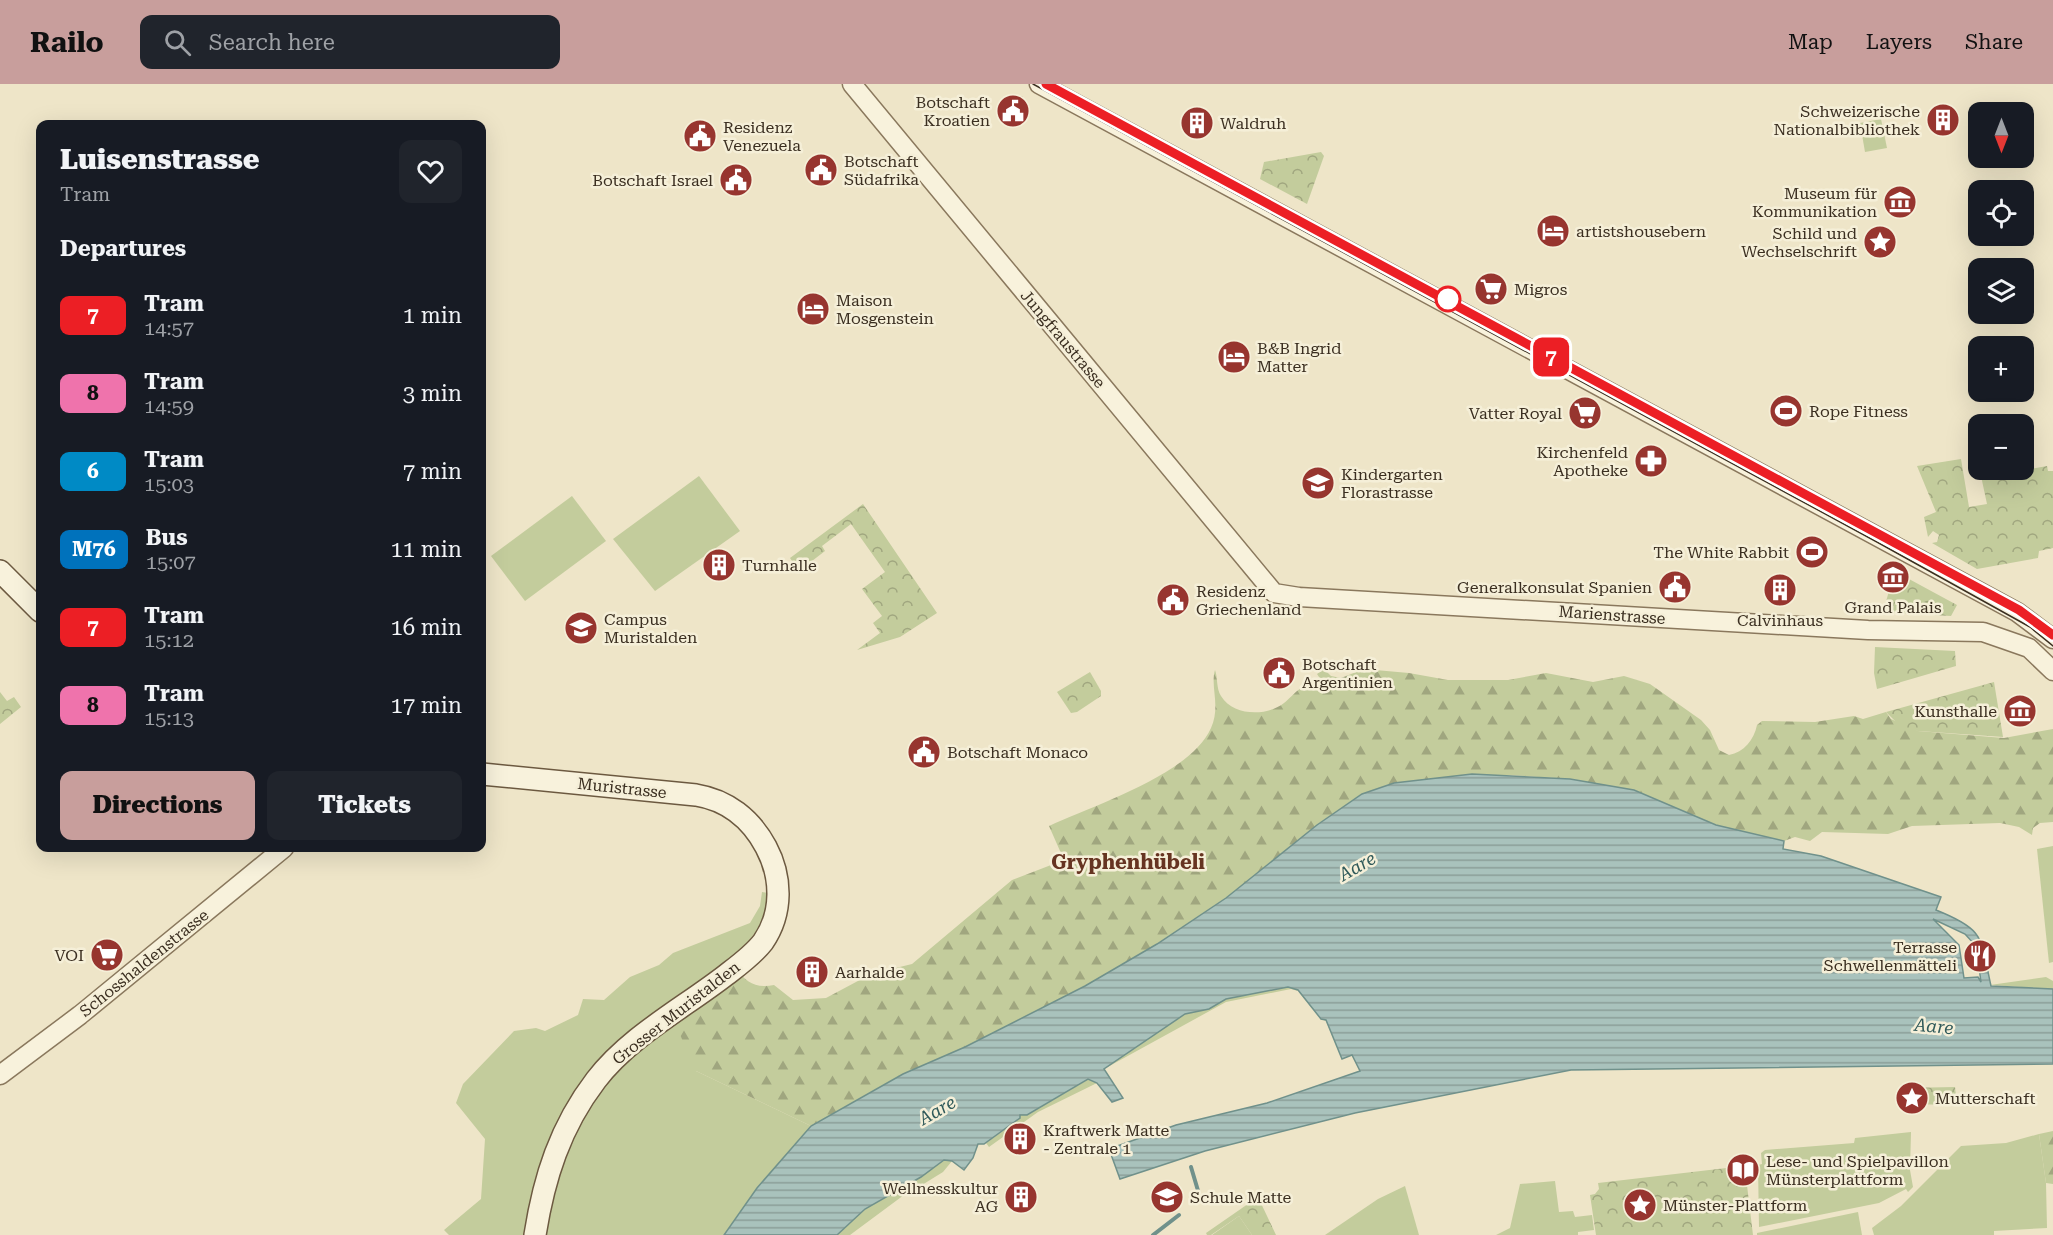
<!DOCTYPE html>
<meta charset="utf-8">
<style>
:root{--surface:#171b24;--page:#20242c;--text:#f1f3f6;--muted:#9ea1a6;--accent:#c89e9c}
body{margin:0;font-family:"Roboto Serif",serif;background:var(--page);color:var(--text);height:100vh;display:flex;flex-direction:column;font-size:22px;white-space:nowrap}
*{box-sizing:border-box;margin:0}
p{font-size:20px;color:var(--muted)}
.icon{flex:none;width:33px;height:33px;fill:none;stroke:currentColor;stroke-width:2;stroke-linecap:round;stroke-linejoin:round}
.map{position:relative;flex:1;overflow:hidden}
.sheet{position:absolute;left:36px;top:36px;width:450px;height:732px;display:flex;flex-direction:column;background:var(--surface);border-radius:12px;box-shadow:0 6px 24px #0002}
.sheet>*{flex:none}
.badge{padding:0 12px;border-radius:9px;font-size:21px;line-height:39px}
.needle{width:39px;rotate:180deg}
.controls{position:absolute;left:1968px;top:18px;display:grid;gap:12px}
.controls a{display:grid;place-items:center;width:66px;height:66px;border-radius:12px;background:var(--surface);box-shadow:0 6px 24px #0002;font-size:30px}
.map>.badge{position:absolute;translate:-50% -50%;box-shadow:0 0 0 3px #fff}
h2{padding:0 24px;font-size:22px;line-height:54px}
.round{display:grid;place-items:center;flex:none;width:63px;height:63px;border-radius:12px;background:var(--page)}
.headline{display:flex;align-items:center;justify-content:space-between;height:102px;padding:0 24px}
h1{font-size:28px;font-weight:800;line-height:45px}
.primary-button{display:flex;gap:12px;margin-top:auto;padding:12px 24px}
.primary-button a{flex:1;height:69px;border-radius:12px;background:var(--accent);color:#111;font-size:24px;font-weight:800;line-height:69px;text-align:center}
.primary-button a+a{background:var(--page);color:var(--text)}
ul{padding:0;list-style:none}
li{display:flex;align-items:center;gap:18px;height:78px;padding:0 24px}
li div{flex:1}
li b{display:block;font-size:22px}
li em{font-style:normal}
li .badge{min-width:66px;font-weight:700;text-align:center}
header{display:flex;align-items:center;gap:36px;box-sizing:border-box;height:84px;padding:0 30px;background:var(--accent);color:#111}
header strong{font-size:28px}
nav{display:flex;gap:33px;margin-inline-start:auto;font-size:21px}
.search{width:420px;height:54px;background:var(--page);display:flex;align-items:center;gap:15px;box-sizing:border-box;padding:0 21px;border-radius:12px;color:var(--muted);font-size:22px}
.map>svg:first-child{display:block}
.green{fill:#c3cc9c}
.forest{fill:url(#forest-firs)}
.park{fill:url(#park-crowns)}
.water{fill:url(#water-rules);stroke:#70918b;stroke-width:1.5;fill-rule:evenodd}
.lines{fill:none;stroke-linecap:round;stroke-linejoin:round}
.stream{stroke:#70918b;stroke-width:4}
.tertiary-casing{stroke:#8a785d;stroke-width:21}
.secondary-casing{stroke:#6c5940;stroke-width:24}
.tertiary{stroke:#f8f2dc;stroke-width:18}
.secondary{stroke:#f8f2dc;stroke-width:21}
.tram{stroke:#3b2f21;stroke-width:1.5}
.line-casing{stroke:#fff;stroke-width:14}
.line{stroke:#ec1f25;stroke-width:9}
.stop-dot{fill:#fff;stroke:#ec1f25;stroke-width:3}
.labels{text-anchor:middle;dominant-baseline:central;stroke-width:5;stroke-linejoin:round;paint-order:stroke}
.poi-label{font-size:16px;fill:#3b2f21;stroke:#f5efd8;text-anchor:start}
.street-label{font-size:16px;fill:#3b2f21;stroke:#f5efd8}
.water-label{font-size:18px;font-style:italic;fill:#305a5a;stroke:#f5efd8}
.quarter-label{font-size:20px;font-weight:bold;fill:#663421;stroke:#f5efd8}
</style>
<header>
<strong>Railo</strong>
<div class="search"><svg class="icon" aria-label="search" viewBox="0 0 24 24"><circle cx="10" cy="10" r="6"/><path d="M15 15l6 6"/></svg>Search here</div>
<nav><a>Map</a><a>Layers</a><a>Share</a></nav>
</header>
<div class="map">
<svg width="2053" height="1151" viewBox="0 0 2053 1151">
<defs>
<pattern id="forest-firs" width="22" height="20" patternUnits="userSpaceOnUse" patternTransform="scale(1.5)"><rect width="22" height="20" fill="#c3cc9c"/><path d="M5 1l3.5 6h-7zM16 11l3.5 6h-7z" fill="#a0a67f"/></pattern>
<pattern id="park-crowns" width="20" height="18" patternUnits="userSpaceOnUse" patternTransform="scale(1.5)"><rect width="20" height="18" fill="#c3cc9c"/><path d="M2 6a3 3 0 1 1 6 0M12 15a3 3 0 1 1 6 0" fill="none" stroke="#a0a67f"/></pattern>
<pattern id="water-rules" width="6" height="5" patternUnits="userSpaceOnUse" patternTransform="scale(1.5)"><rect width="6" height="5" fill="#a9c2bc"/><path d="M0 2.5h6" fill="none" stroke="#8b9e98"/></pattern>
</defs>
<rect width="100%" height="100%" fill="#eee5c8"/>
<!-- green -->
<g class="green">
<path d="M1881 35 1887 64 1865 68 1860 39Z"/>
<path d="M699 392 740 447 655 507 613 455Z"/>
<path d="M572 412 606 457 525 517 491 472Z"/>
<path d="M2053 762V878L2049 879 2037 765Z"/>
<path d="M762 808 768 809C768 838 751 858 728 875L734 883 696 987 811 1042 757 1104 724 1151H449L444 1146 481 1115 485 1055 456 1019 463 1000 514 947 536 944 545 947 578 931 583 915 604 916 630 893 659 881 673 869 750 839 760 822Z"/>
<path d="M2046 893 2053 897V905L1990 901Z"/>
<path d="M1288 903 1295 904 1301 910 1321 935 1326 936 1342 975 1326 937 1321 935 1298 907 1291 905 1226 918 1104 985 1185 930 1209 925 1226 915Z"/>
<path d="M1089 995 1097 999 1038 1028 989 1063 986 1059 1019 1035 1020 1031H1027Z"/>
<path d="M1911 1048 1910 1086 1913 1103 1908 1108 1906 1105 1879 1119 1759 1143 1758 1081 1762 1080 1761 1069 1765 1066 1854 1059 1855 1054Z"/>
<path d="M2039 1050 2046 1099 2047 1144 1994 1147V1151H1874L1872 1144 1901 1122 1961 1062 2006 1059Z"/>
<path d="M944 1076 952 1077 943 1088 909 1109 908 1108 850 1151H837L865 1125 921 1093Z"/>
<path d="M1555 1097 1559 1128 1573 1127 1575 1133 1592 1131 1594 1146 1578 1148V1151H1496L1510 1144 1520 1100Z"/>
<path d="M1405 1102 1419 1151H1325L1378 1115Z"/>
<path d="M1858 1128 1862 1151H1757V1149Z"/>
<path d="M1239 1132 1252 1151H1212Z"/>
</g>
<!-- forest -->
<g class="forest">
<path d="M1324 585 1331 592 1341 594 1364 585 1409 589 1448 596H1508L1546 589 1593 598 1624 592 1650 600 1701 636 1710 646 1719 666 1729 671C1744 668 1754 656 1757 641L1762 637 1815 638 1854 632 1863 635 1886 628 1891 635 1918 647 2004 654 2053 645V738L2040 739 2033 744 2032 751 2019 743 2000 739 1912 742 1888 750 1822 748 1810 757 1795 753 1784 757 1716 741 1634 706 1570 695 1509 691 1394 699 1362 710 1317 741 1226 814 1157 860 1086 902 965 963 903 990 811 1042 696 987 671 930 735 884C746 898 756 905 774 901L793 916 826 914 871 890 912 880 1012 796 1064 776 1049 742C1094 721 1190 691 1211 644 1221 622 1210 603 1215 586 1218 594 1216 604 1221 612 1234 633 1268 632 1284 619 1288 616 1295 608 1301 604L1304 607 1321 596 1317 590Z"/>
<path d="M2053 1047V1100L2046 1099 2039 1050Z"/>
</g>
<!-- park -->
<g class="park">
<path d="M1321 68 1324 72 1307 120 1260 95 1264 78Z"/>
<path d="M1961 375 1969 423 1987 420 1981 392 2019 386 2020 391 2026 393 2030 390 2031 385 2047 382 2048 387H2053V464L2039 467 2038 474 1977 485 1932 459 1937 458 1939 451 1933 447 1928 453 1924 433 1936 428 1917 382Z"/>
<path d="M863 420 937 529 900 553 857 566 880 549 873 539 882 532 862 505 885 488 851 440 822 462 825 467 799 487 790 474Z"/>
<path d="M1885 482 1957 521 1951 532 1883 528 1891 500 1879 493Z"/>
<path d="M1875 563 1955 567 1956 582 1877 605 1874 589Z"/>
<path d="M1090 588 1101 607V612L1077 628 1071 629 1057 608Z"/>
<path d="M1994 598 2003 653 1904 646 1886 628Z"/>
<path d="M0 608 7 617 14 613 21 623 0 640Z"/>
<path d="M1955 1003 1957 1021 1906 1020 1904 1004Z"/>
<path d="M1735 1083V1090L1740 1093H1746L1753 1151H1596L1590 1111 1595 1110 1599 1105 1598 1099Z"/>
<path d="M1258 1113 1276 1151H1252L1239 1132 1211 1151H1207L1206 1149Z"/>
</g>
<!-- water -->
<path class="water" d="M1472 690 1570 695 1634 706 1716 741 1784 757 1783 765 1821 772 1941 813 1936 826C1986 846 1980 853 1991 902L2053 905V980L1571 986 1355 1029 1205 1067 1120 1095 1109 1065 1176 1041 1267 1019 1360 987 1352 971 1342 975 1326 936 1321 935 1298 906 1288 903 1226 915 1209 925 1185 930 1104 985 1123 1014 1112 1018 1097 999 1088 995 1027 1031H1020V1034L984 1060H978L973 1074 964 1086 952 1077 944 1076 921 1093 865 1125 837 1151H724L757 1104 811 1042 903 990 965 963 1085 902 1157 860 1226 814 1317 741 1362 710 1394 699ZM1933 835 1965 850 1976 862 1981 898 1978 893 1964 894 1959 861Z"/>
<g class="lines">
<!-- stream -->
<g class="stream">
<path d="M1191 1083 1199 1110 1198 1116"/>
<path d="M1153 1151 1179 1131"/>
</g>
<defs>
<g id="tertiary">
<path d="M852 0 1274 509 1299 513 1868 546 1983 548 2029 564 2053 587"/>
<path d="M1039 0 2017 528 2053 555"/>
<path d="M0 991 80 931 284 764"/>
</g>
<g id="secondary">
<path d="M0 487 40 527"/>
<path d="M482 690 696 711C727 716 751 735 766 763 782 793 783 829 763 858 753 871 739 881 726 891 682 925 630 952 596 996 560 1043 544 1094 535 1151"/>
</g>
</defs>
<!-- tertiary casing -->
<use href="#tertiary" class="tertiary-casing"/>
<!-- secondary casing -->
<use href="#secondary" class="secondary-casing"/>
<!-- tertiary -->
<use href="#tertiary" class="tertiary"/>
<!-- secondary -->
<use href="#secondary" class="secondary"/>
<!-- tram -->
<g class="tram">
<path d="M1033 0 1877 458 2030 543 2053 562"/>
<path d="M1400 191 1526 259"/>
</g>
</g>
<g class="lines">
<defs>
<path id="line" d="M1046 0 2019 526 2053 551"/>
</defs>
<!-- line casing -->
<use href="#line" class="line-casing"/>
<!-- line -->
<use href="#line" class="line"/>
</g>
<!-- icons -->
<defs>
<symbol id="civic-disc" viewBox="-11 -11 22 22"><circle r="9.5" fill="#97352f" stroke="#f5efd8"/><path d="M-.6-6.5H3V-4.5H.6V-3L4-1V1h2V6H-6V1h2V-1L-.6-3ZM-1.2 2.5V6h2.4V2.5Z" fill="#fff"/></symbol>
<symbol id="building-disc" viewBox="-11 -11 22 22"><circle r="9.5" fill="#97352f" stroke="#f5efd8"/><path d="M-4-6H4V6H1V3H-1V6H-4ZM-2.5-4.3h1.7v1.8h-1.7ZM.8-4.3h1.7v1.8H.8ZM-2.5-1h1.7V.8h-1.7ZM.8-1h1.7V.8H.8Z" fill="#fff"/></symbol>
<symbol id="museum-disc" viewBox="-11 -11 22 22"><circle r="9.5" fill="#97352f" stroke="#f5efd8"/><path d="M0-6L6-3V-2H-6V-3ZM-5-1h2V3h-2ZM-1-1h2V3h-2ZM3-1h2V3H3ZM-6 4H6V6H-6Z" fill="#fff"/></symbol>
<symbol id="hotel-disc" viewBox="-11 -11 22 22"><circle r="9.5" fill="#97352f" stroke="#f5efd8"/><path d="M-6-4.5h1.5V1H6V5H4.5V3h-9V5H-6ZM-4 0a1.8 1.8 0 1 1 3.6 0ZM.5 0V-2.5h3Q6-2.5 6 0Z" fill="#fff"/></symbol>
<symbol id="sight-disc" viewBox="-11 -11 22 22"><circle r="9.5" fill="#97352f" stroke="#f5efd8"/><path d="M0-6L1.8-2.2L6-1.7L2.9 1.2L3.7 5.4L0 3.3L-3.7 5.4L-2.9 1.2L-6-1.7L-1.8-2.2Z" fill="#fff"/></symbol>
<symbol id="supermarket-disc" viewBox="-11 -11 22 22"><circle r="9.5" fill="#97352f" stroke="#f5efd8"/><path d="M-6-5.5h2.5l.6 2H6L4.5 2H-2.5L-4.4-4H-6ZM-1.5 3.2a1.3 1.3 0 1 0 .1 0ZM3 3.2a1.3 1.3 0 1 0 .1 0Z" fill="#fff"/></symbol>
<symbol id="stadium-disc" viewBox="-11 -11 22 22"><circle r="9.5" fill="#97352f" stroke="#f5efd8"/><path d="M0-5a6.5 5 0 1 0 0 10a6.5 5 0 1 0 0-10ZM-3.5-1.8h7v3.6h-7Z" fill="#fff"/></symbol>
<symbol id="pharmacy-disc" viewBox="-11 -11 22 22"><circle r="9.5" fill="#97352f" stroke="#f5efd8"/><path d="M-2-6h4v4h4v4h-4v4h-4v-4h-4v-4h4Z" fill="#fff"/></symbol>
<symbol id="school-disc" viewBox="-11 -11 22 22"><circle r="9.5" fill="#97352f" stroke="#f5efd8"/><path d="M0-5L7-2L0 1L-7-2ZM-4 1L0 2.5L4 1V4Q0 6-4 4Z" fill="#fff"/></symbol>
<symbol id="university-disc" viewBox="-11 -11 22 22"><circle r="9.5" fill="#97352f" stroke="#f5efd8"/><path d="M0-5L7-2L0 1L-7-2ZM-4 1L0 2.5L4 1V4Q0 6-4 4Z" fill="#fff"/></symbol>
<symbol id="restaurant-disc" viewBox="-11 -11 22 22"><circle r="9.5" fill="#97352f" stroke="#f5efd8"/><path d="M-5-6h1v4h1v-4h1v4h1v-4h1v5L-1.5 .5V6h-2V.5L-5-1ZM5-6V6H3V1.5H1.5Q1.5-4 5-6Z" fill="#fff"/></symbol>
<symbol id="library-disc" viewBox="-11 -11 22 22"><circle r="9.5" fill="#97352f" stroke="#f5efd8"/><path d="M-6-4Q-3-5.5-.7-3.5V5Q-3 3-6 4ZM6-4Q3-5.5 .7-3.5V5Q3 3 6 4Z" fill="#fff"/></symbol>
</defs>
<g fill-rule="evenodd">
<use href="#civic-disc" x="994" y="8" width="38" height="38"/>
<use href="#building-disc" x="1924" y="17" width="38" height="38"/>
<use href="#building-disc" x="1178" y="20" width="38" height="38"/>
<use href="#civic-disc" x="681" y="33" width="38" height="38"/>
<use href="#civic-disc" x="802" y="67" width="38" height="38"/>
<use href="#civic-disc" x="717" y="77" width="38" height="38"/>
<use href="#museum-disc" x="1881" y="99" width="38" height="38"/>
<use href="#hotel-disc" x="1534" y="128" width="38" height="38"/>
<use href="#sight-disc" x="1861" y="139" width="38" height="38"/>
<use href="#supermarket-disc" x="1472" y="186" width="38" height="38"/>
<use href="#hotel-disc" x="794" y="206" width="38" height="38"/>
<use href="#hotel-disc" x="1215" y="254" width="38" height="38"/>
<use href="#stadium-disc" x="1767" y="308" width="38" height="38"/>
<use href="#supermarket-disc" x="1566" y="310" width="38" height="38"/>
<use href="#pharmacy-disc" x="1632" y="358" width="38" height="38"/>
<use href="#school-disc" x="1299" y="380" width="38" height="38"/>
<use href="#stadium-disc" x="1793" y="449" width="38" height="38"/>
<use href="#building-disc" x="700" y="462" width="38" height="38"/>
<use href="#museum-disc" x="1874" y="474" width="38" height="38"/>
<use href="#civic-disc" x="1656" y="484" width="38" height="38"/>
<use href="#building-disc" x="1761" y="487" width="38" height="38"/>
<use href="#civic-disc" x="1154" y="497" width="38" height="38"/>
<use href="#university-disc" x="562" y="525" width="38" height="38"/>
<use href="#civic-disc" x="1260" y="570" width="38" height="38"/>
<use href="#museum-disc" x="2001" y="608" width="38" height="38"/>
<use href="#civic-disc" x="905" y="649" width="38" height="38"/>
<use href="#supermarket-disc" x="88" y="852" width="38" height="38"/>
<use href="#restaurant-disc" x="1961" y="853" width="38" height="38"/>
<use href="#building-disc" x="793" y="869" width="38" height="38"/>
<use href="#sight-disc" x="1893" y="995" width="38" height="38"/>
<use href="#building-disc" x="1001" y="1036" width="38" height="38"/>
<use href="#library-disc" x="1724" y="1067" width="38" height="38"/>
<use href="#building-disc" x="1002" y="1094" width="38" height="38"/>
<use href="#school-disc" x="1148" y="1094" width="38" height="38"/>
<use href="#sight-disc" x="1621" y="1102" width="38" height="38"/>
</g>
<!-- markers -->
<circle class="stop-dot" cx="1448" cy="215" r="12"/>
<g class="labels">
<!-- poi labels -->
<g class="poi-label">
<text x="990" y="18" text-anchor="end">Botschaft<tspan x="990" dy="18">Kroatien</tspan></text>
<text x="1920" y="27" text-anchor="end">Schweizerische<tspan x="1920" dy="18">Nationalbibliothek</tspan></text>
<text x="1220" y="39">Waldruh</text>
<text x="723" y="43">Residenz<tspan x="723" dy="18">Venezuela</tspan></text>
<text x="844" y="77">Botschaft<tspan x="844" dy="18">Südafrika</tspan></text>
<text x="713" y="96" text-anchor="end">Botschaft Israel</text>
<text x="1877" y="109" text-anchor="end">Museum für<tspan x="1877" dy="18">Kommunikation</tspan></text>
<text x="1576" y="147">artistshousebern</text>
<text x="1857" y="149" text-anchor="end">Schild und<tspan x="1857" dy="18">Wechselschrift</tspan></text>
<text x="1514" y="205">Migros</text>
<text x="836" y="216">Maison<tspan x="836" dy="18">Mosgenstein</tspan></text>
<text x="1257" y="264">B&amp;B Ingrid<tspan x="1257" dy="18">Matter</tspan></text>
<text x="1809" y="327">Rope Fitness</text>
<text x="1562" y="329" text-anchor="end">Vatter Royal</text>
<text x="1628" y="368" text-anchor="end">Kirchenfeld<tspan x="1628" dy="18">Apotheke</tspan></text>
<text x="1341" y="390">Kindergarten<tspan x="1341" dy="18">Florastrasse</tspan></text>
<text x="1789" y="468" text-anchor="end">The White Rabbit</text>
<text x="742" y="481">Turnhalle</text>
<text x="1652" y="503" text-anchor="end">Generalkonsulat Spanien</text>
<text x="1196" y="507">Residenz<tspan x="1196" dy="18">Griechenland</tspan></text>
<text x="1893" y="523" text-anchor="middle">Grand Palais</text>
<text x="604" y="535">Campus<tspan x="604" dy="18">Muristalden</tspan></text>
<text x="1780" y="536" text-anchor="middle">Calvinhaus</text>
<text x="1302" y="580">Botschaft<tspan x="1302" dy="18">Argentinien</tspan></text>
<text x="1997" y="627" text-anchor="end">Kunsthalle</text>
<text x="947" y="668">Botschaft Monaco</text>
<text x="1957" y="863" text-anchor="end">Terrasse<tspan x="1957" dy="18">Schwellenmätteli</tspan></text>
<text x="84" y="871" text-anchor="end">VOI</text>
<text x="835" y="888">Aarhalde</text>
<text x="1935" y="1014">Mutterschaft</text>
<text x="1043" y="1046">Kraftwerk Matte<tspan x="1043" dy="18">- Zentrale 1</tspan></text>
<text x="1766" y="1077">Lese- und Spielpavillon<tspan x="1766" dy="18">Münsterplattform</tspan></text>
<text x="998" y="1104" text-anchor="end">Wellnesskultur<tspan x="998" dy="18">AG</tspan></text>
<text x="1190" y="1113">Schule Matte</text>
<text x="1663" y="1121">Münster-Plattform</text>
</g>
<!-- street labels -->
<g class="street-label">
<text transform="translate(1063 255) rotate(50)">Jungfraustrasse</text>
<text transform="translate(1612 531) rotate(4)">Marienstrasse</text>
<text transform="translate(622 704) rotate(6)">Muristrasse</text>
<text transform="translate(144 879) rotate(-39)">Schosshaldenstrasse</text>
<text transform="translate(676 929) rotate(-38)">Grosser Muristalden</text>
</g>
<!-- water labels -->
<g class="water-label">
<text transform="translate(1357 782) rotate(-30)">Aare</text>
<text transform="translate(1934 942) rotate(5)">Aare</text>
<text transform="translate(937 1026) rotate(-30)">Aare</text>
</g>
<!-- quarter labels -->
<g class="quarter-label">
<text x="1128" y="778">Gryphenhübeli</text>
</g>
</g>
</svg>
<div class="controls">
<a><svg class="needle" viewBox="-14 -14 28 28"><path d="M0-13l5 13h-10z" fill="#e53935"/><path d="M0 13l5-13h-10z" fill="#9ea1a6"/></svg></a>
<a><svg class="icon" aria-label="locate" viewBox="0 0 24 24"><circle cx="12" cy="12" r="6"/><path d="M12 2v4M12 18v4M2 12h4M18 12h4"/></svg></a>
<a><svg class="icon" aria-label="layers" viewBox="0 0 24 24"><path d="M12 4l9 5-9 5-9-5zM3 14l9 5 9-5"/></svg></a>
<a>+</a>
<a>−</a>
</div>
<b class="badge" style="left:1551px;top:273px;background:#ec1f25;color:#fff">7</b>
<section class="sheet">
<div class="headline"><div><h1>Luisenstrasse</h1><p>Tram</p></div><a class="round"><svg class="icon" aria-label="heart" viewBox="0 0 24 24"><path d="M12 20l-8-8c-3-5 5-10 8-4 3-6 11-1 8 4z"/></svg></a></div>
<h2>Departures</h2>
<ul>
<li><span class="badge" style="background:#ec1f25;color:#fff">7</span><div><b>Tram</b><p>14:57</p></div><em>1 min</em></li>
<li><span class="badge" style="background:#ef73ac;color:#111">8</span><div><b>Tram</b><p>14:59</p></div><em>3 min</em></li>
<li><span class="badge" style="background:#008ac5;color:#fff">6</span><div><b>Tram</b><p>15:03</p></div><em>7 min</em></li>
<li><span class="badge" style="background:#0072bc;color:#fff">M76</span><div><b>Bus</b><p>15:07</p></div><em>11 min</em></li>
<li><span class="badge" style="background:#ec1f25;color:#fff">7</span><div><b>Tram</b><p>15:12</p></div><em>16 min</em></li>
<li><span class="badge" style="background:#ef73ac;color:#111">8</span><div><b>Tram</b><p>15:13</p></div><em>17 min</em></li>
</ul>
<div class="primary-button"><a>Directions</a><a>Tickets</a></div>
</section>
</div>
